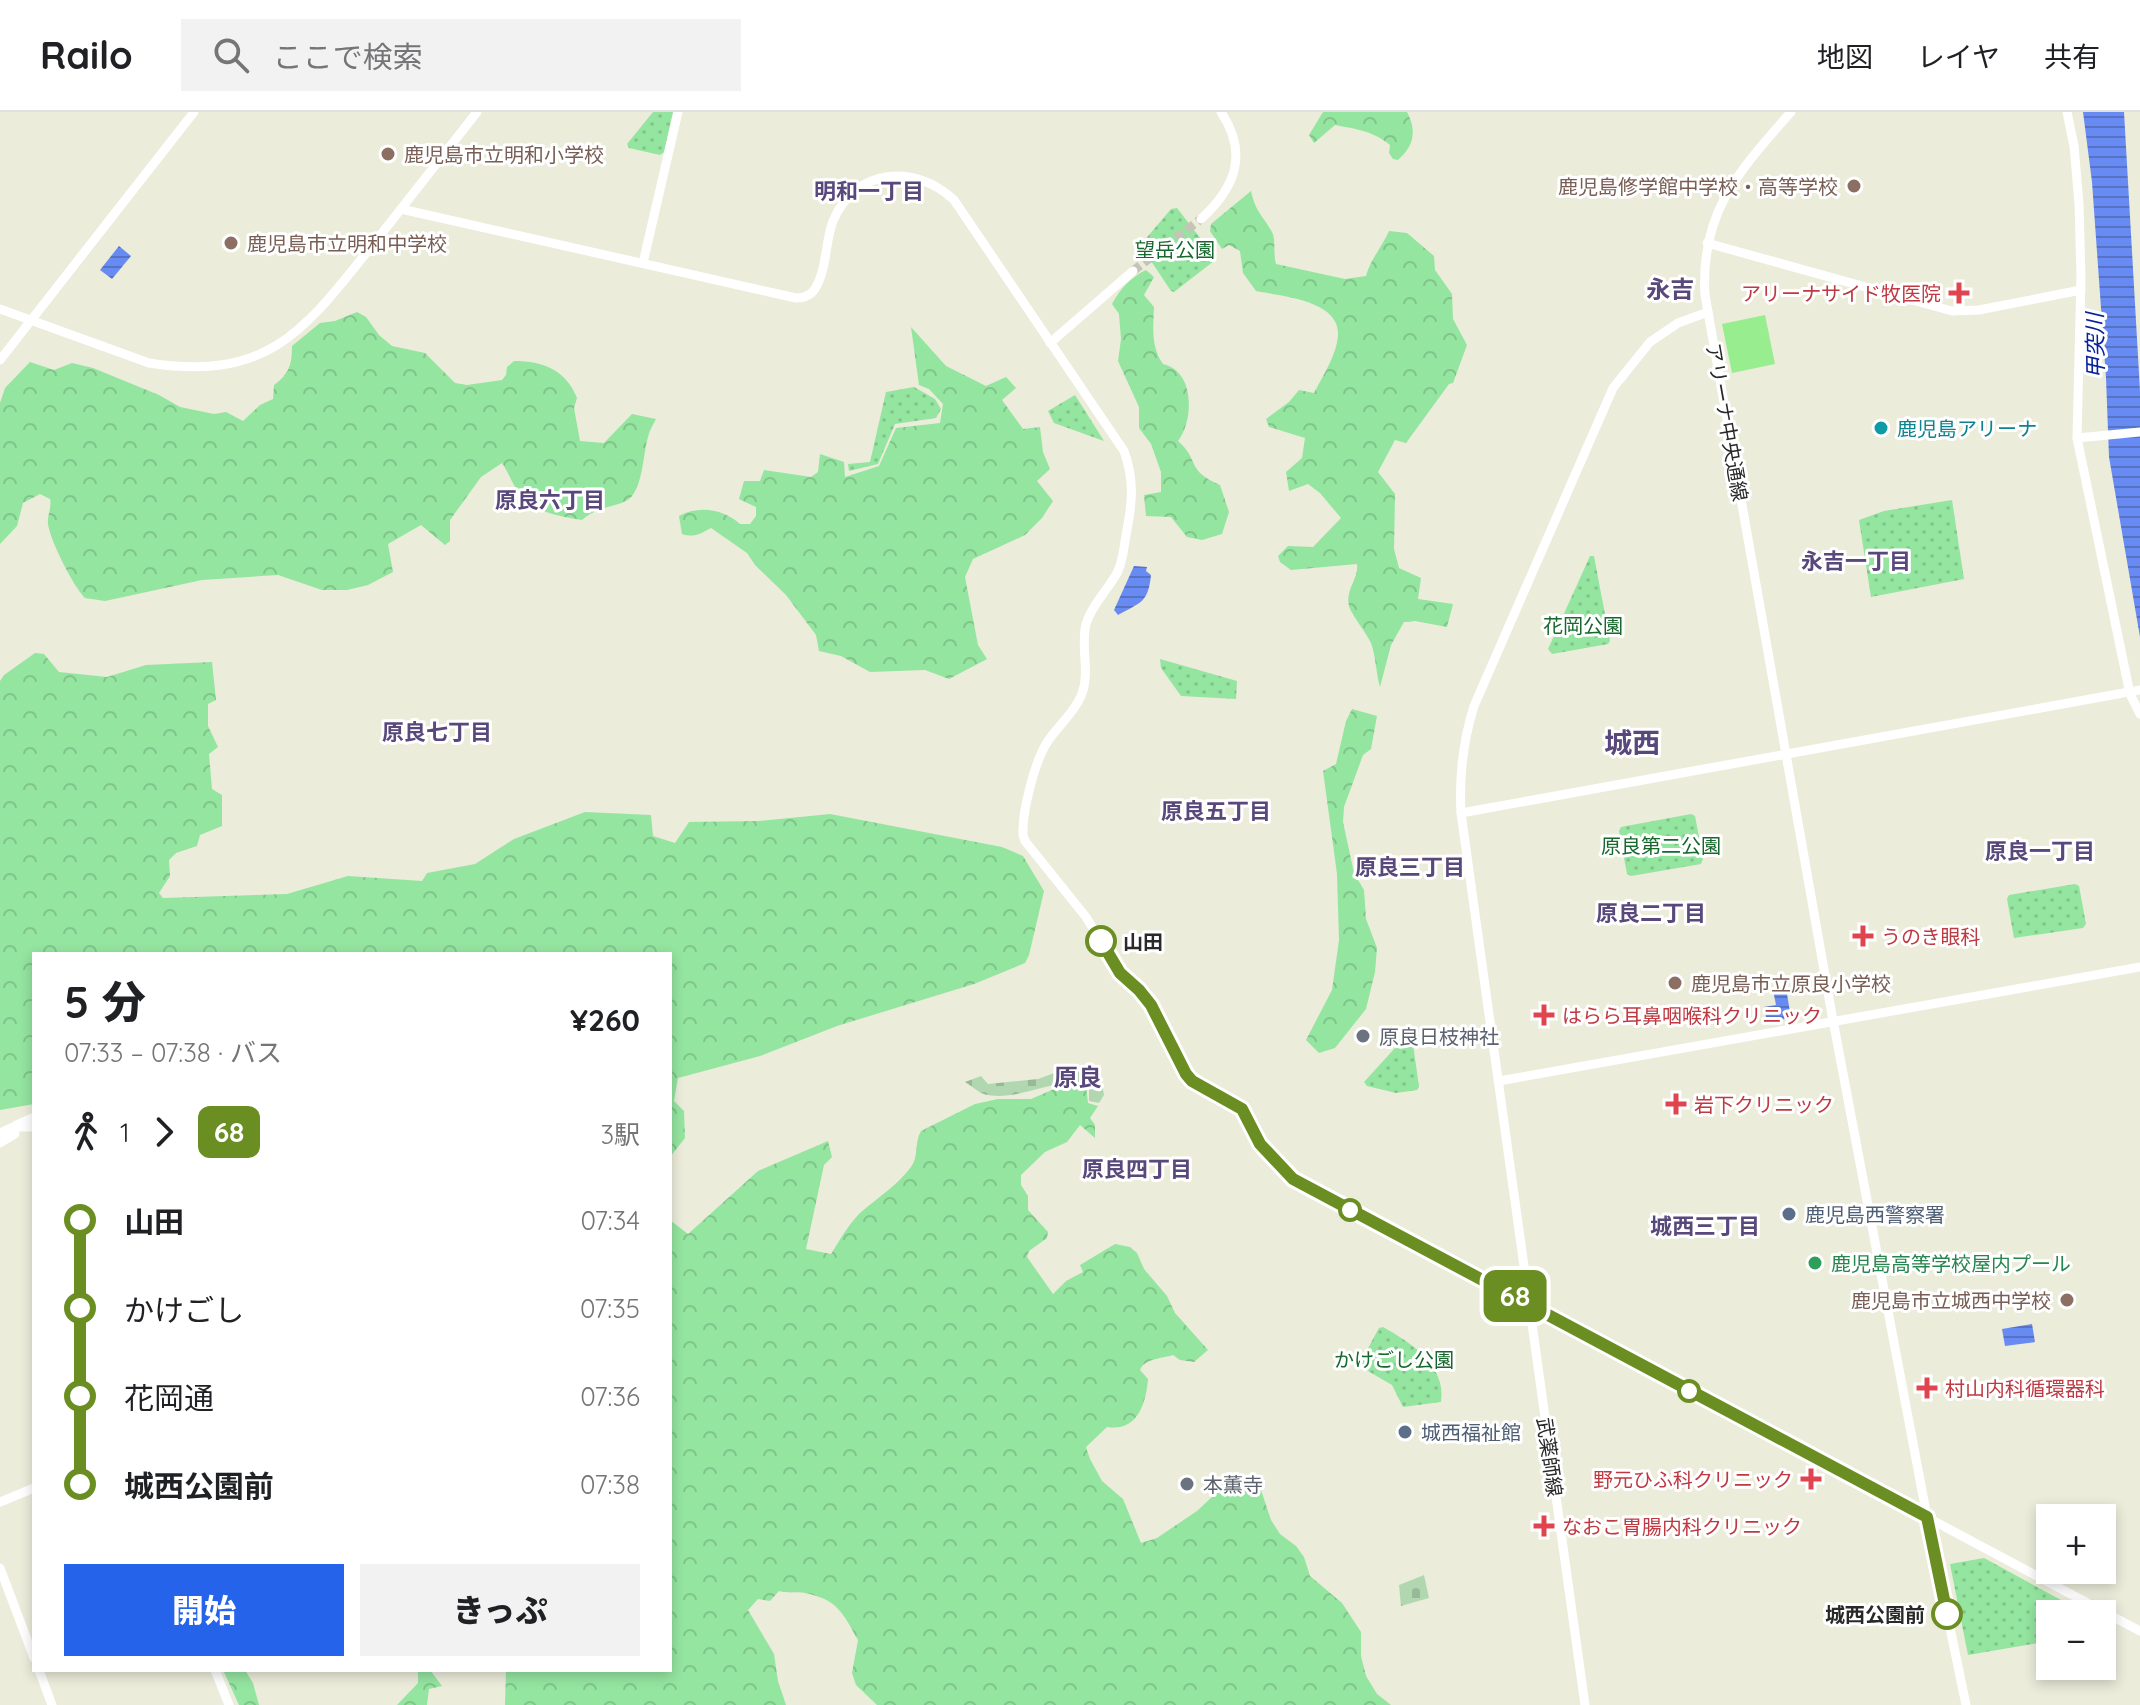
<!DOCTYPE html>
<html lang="ja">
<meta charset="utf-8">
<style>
:root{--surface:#fff;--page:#f2f2f2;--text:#202124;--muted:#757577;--line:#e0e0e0;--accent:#2563eb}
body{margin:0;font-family:Quicksand,"Noto Sans JP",sans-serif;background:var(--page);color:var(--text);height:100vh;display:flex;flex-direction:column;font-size:30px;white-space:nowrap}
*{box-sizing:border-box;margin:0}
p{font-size:26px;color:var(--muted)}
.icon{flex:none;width:44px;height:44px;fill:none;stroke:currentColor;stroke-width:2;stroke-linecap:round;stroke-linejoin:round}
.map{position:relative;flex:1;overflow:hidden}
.panel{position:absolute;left:32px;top:840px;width:640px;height:720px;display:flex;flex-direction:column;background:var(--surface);border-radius:0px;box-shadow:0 4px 12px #0003}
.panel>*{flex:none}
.badge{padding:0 16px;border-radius:12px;font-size:28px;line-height:52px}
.fabs{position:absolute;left:2036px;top:1392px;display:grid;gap:16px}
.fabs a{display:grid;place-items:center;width:80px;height:80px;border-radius:0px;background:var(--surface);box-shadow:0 4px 12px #0003;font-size:40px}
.map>.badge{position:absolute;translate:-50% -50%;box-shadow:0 0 0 4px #fff}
.legs{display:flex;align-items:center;gap:12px;height:88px;padding:0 32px;font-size:26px}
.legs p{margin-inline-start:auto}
.head{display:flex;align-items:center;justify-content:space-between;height:136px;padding:0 32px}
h1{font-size:44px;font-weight:800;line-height:60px}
.action{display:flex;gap:16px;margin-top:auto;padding:16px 32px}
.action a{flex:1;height:92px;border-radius:0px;background:var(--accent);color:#fff;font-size:32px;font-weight:800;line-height:92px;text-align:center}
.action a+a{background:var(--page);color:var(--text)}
ul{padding:0 32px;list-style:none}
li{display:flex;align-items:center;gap:28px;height:88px;font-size:30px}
li i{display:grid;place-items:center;width:12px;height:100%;margin:0 10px;background:currentColor}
li i::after{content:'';width:20px;height:20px;margin:-10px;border:6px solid;border-radius:50%;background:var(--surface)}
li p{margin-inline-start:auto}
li:first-child i{background:linear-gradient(#0000 50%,currentColor 0)}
li:last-child i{background:linear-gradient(currentColor 50%,#0000 0)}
header{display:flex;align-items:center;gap:48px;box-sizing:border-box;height:112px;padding:0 40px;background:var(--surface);border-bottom:2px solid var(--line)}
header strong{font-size:38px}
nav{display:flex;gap:44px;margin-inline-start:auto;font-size:28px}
.search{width:560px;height:72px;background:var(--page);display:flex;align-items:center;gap:20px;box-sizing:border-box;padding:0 28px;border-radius:0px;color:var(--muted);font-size:30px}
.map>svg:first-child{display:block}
.grass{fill:url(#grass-dots)}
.forest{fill:url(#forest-crowns)}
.cemetery{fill:url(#cemetery-stones)}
.pitch{fill:#98ed8f}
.water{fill:url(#water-rules)}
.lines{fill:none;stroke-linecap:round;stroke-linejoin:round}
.minor-tunnel{stroke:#c4c5b7;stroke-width:9;stroke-dasharray:9 4.5;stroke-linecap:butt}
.minor{stroke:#fff;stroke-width:9}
.line-1-casing{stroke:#fff;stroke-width:18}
.line-1{stroke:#6b8e23;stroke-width:12}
.education-dot{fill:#8d6e63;stroke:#fff;stroke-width:3}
.health-dot{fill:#e0444e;stroke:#fff;stroke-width:3}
.culture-dot{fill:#0f9aa8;stroke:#fff;stroke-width:3}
.stop-1-dot{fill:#fff;stroke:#6b8e23;stroke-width:4}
.worship-dot{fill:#6b7280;stroke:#fff;stroke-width:3}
.service-dot{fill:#5c6f8a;stroke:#fff;stroke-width:3}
.leisure-dot{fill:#2e9e5b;stroke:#fff;stroke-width:3}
.labels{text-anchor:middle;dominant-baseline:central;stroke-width:6;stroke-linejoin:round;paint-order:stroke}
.education-label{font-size:20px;fill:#785e54;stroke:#fff;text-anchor:start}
.park-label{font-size:20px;fill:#17682d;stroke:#fff}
.health-label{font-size:20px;fill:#be3a42;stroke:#fff;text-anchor:start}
.street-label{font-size:20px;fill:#292929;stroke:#fff}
.culture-label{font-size:20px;fill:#0d838f;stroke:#fff;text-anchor:start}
.stop-label{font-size:20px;font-weight:bold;fill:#292929;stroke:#fff;text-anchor:start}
.worship-label{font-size:20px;fill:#5b616d;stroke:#fff;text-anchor:start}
.service-label{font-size:20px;fill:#4e5e75;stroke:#fff;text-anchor:start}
.leisure-label{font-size:20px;fill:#27864d;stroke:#fff;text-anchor:start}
.neighbourhood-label{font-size:22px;font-weight:bold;fill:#58487b;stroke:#fff}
.water-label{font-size:22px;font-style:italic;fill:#08229e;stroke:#fff}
.quarter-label{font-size:24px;font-weight:bold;fill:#58487b;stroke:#fff}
.district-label{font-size:28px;font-weight:bold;fill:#58487b;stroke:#fff}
</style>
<header>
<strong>Railo</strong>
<div class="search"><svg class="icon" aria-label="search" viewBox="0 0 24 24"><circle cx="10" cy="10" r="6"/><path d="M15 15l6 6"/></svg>ここで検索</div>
<nav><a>地図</a><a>レイヤ</a><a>共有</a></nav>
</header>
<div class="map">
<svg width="2140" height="1593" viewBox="0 0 2140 1593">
<defs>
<pattern id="grass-dots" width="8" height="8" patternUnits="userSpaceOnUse" patternTransform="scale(2)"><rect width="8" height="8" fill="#94e5a0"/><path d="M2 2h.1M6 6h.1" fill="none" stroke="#80c48a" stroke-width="1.8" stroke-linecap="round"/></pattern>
<pattern id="forest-crowns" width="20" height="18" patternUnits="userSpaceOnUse" patternTransform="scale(2)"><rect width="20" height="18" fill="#94e5a0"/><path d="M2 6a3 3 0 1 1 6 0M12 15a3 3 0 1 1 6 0" fill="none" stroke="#80c48a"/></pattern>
<pattern id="cemetery-stones" width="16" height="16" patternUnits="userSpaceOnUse" patternTransform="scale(2)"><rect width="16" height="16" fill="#b1d7b1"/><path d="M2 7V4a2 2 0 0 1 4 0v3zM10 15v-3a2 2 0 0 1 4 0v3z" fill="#98b998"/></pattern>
<pattern id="water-rules" width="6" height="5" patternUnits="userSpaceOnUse" patternTransform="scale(2)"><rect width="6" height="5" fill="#688bf3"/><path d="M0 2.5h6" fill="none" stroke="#5672c5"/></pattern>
</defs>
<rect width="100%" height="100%" fill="#ebecda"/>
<!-- grass -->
<g class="grass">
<path d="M653 0H673L664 40 660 43 629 36 627 32Z"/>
<path d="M1177 96 1215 145 1214 149 1174 180 1171 179 1143 137V130L1171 97Z"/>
<path d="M914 275 935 287 941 297 936 306 895 312 878 352 849 359 848 352 870 350 886 280Z"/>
<path d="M1075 283 1104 329 1054 311 1048 299Z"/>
<path d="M1952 388 1964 467 1871 485 1859 408 1884 399Z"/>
<path d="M1590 444H1594L1610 529 1608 532 1552 542 1548 537Z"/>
<path d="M1160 547 1237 569 1236 587 1181 584 1161 556Z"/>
<path d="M1691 702 1695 704 1703 747 1701 752 1631 764 1627 762 1619 719 1621 715Z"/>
<path d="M2075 772 2079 774 2086 812 2083 816 2014 826 2007 787 2009 783Z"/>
<path d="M1405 925 1413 932 1419 975 1417 978 1396 981 1367 974 1364 970Z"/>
<path d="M1383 1215C1410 1230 1447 1254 1441 1290L1403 1295 1392 1273 1361 1255 1360 1251 1379 1216Z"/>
<path d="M1984 1446 2061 1488 2063 1502H2050V1529L1968 1543 1950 1452Z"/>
</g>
<!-- forest -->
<g class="forest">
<path d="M1323 0H1407C1417 19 1414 34 1398 48L1393 47 1389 41 1390 33C1373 19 1356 17 1335 13L1314 31 1309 23Z"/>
<path d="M1251 79C1256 101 1262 102 1272 120 1276 127 1273 142 1276 152L1345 167 1366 164C1370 148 1382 135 1389 119L1407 121 1434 144 1435 158 1452 182 1453 207 1467 233 1453 271 1449 272 1406 331 1395 328 1378 360 1395 382 1394 437 1399 456 1421 466 1418 487 1453 492 1447 515 1415 509 1404 510 1391 533 1380 575C1376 561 1376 545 1371 531 1366 520 1351 502 1349 494 1345 477 1359 467 1357 452L1291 458 1280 450 1278 444 1288 434 1313 435 1341 406 1320 381 1308 372 1289 379 1286 360 1302 346 1305 326 1269 315 1266 307 1289 290 1299 278 1314 281C1323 264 1337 242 1338 223 1340 188 1280 184 1256 179L1243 161 1240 139 1229 133 1222 137 1210 119 1211 112Z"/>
<path d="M1146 158 1154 165 1144 183 1154 195C1153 215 1151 235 1163 252 1195 259 1194 308 1178 329 1200 348 1185 358 1220 373L1229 400 1222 422 1202 428 1187 425 1171 405 1146 404 1144 383 1161 380V360L1151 332 1139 316V295L1118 249 1121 227 1119 202 1112 192C1120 177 1131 165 1146 158Z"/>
<path d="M357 200 366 205 379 223 392 234 425 241 455 271 467 273 502 268 506 263 507 255 514 249C543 249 566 258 577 286L574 296 580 329 604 331 632 302 656 307C653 313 649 319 648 325 643 341 643 376 629 387 619 395 599 393 582 408 567 406 537 400 526 390 516 381 510 363 502 351L481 365 450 408V429L445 433 421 413 388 432 393 460 368 473 347 478H322L278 463 202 468 105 489 85 486C73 474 50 428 48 412 47 403 52 396 50 387L40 382 23 391 17 414 0 432V291L5 276 30 250 54 258 72 251 93 256 159 283 180 295 214 302 226 300 243 309 260 293 273 287 274 273C289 262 292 253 292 234L320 211 335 209Z"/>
<path d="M911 215 946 254 986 274 1006 265 1016 276 1002 288 1023 317 1040 315 1043 340 1050 357 1037 369 1053 389 1042 406 1025 423 973 447 965 465 978 533 987 547 949 567 925 558 870 560 841 544 819 539 816 523 786 483 755 453 747 441 711 416C700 422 694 426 682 422L679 404C698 393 724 397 740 412H750L756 404V395L739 387 744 369H760L764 358 811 365 818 360 820 342 844 350 845 365 879 354 896 316 940 311 943 292 929 277 919 273Z"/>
<path d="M35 541 44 542 59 560 107 565 146 553 212 550 216 588 208 592V614L218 635 209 642 212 677 222 683V714L200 723 197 734 176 741 169 748 170 764 159 781 163 786 287 782 348 764 422 769 427 761 475 752 514 727 585 700 651 703 653 724 675 731 689 710 759 709 830 702 1002 735 1023 744 1044 779 1029 843 1025 851 974 872 837 914 760 944 678 966 674 989 684 999 685 1026 670 1045V842H34V992L0 998V569L4 563Z"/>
<path d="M1352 597 1377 604 1371 637 1363 643 1344 695 1343 710 1354 761 1364 778 1366 807 1377 836 1375 860 1366 897 1335 936 1319 941 1306 928 1332 878 1339 828 1337 762 1323 659 1336 652 1346 609Z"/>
<path d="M1077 971 1086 974 1088 991 1098 994 1090 1006 1095 1013V1026L1080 1013 1067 1030 1045 1040 1021 1063V1073L1028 1084V1098L1048 1120 1047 1126 1029 1139 1027 1145 1053 1182 1066 1169 1083 1160 1080 1153 1115 1132 1130 1135 1137 1141 1144 1157 1167 1184 1175 1201 1208 1238 1194 1250 1180 1248 1173 1243C1161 1247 1145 1246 1140 1258L1148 1267C1146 1292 1137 1320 1107 1315L1086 1335 1090 1347 1102 1369 1123 1387 1141 1431 1157 1426 1197 1399 1230 1368 1245 1365 1258 1369 1271 1408 1280 1422 1296 1434 1304 1445 1310 1464 1342 1491 1361 1520V1544L1366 1564 1377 1582 1391 1593H877L856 1573 852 1561 858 1528C842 1500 838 1488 805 1481 798 1479 791 1482 779 1479L770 1489 758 1487 748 1498 774 1542 778 1569 786 1593H505L506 1558H670V1108L688 1122 758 1059 828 1029 832 1045 824 1053 806 1137 831 1142C840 1128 848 1113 860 1101 877 1086 897 1074 911 1055 919 1044 914 1031 921 1019L975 992 998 987H1031L1066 972Z"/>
<path d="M223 1558H245L253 1571 259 1593H239Z"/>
<path d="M418 1558H430L442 1574 429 1577 427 1593H397L418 1571Z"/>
</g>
<!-- cemetery -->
<g class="cemetery">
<path d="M1073 954 1089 956 1097 966 1101 967 1104 983 1099 991 1089 989V974C1062 960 1014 994 981 981 976 978 970 973 965 970L981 964 988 972 1038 967Z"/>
<path d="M1424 1463 1429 1486 1401 1494 1399 1473Z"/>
</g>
<!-- pitch -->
<path class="pitch" d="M1765 203 1775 252 1732 261 1722 212Z"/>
<!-- water -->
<g class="water">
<path d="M2083 0H2124L2140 279V525L2109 345 2106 266 2092 70Z"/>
<path d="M119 134 131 144 112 167 100 158Z"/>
<path d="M1134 454 1147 455 1146 459 1151 463C1148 491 1141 490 1118 503L1114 498Z"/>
<path d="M1786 876 1791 906 1767 910 1764 895 1776 893 1773 878Z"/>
<path d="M2032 1212 2035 1230 2005 1234 2002 1217Z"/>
</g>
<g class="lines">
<!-- minor-tunnel -->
<path class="minor-tunnel" d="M1133 159 1201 107"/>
<!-- minor -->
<g class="minor">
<path d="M1791 0C1739 59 1700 100 1705 183L1832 903 1927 1405 1966 1593"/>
<path d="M2067 0 2074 34 2079 92 2081 164 2077 326 2130 582 2140 602"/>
<path d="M401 97 796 186C805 186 812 183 816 175 827 156 825 130 833 109 855 56 915 51 954 88L1124 339C1135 369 1132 393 1126 423 1124 435 1123 448 1118 459 1109 477 1092 492 1086 512 1080 535 1091 561 1081 584 1074 601 1058 614 1048 629 1035 648 1022 699 1023 723L1025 729 1086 805 1120 861 1147 886 1186 962 1192 969 1242 997 1260 1032 1293 1067 2140 1519"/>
<path d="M1201 107C1235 76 1249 42 1221 0"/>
<path d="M1707 131 1952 199 1979 198 2081 178"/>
<path d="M643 151 678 0"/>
<path d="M0 197 149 251C271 270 306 216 375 130 409 87 443 43 477 0"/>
<path d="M1050 231 1133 159"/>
<path d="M0 248 194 0"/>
<path d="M2077 326 2140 320"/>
<path d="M1461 701 2140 578"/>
<path d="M1499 969 2140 855"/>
<path d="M16 1013 34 1005"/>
<path d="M0 1021 13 1015H34"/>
<path d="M0 1031 15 1022"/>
<path d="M0 1390 34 1376"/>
<path d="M0 1456 34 1546"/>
<path d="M39 1558 52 1593"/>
<path d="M215 1558 229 1593"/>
<path d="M1585 1593 1461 701C1459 663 1463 629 1474 594L1613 276 1650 230 1678 211 1708 200"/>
</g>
</g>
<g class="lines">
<defs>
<path id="line-1" d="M1101 829 1120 861 1139 878 1151 893 1186 962 1192 969 1242 997 1260 1032 1293 1067 1927 1405 1947 1502"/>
</defs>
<!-- line-1 casing -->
<use href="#line-1" class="line-1-casing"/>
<!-- line-1 -->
<use href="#line-1" class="line-1"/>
</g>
<!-- markers -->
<g class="education-dot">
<circle cx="388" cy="42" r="8"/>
<circle cx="1854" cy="74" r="8"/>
<circle cx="231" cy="131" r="8"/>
<circle cx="1675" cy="871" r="8"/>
<circle cx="2067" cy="1188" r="8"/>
</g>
<g class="health-dot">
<path d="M1955 169h8v8h8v8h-8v8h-8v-8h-8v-8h8z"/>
<path d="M1859 812h8v8h8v8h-8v8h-8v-8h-8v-8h8z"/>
<path d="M1540 891h8v8h8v8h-8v8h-8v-8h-8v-8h8z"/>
<path d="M1672 980h8v8h8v8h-8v8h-8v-8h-8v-8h8z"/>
<path d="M1923 1264h8v8h8v8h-8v8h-8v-8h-8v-8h8z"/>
<path d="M1807 1355h8v8h8v8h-8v8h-8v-8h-8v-8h8z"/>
<path d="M1540 1402h8v8h8v8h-8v8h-8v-8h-8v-8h8z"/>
</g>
<circle class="culture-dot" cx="1881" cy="316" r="8"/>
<g class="stop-1-dot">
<circle cx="1101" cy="829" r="14"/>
<circle cx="1350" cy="1098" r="10"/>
<circle cx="1689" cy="1279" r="10"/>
<circle cx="1947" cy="1502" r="14"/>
</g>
<g class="worship-dot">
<circle cx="1363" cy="924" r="8"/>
<circle cx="1187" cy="1372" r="8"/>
</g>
<g class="service-dot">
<circle cx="1789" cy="1102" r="8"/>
<circle cx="1405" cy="1320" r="8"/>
</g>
<circle class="leisure-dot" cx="1815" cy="1151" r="8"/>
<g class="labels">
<!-- education labels -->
<g class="education-label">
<text x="404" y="42">鹿児島市立明和小学校</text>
<text x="1838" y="74" text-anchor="end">鹿児島修学館中学校・高等学校</text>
<text x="247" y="131">鹿児島市立明和中学校</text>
<text x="1691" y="871">鹿児島市立原良小学校</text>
<text x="2051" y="1188" text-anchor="end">鹿児島市立城西中学校</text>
</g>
<!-- park labels -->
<g class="park-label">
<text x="1175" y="137">望岳公園</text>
<text x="1583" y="513">花岡公園</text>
<text x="1661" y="733">原良第二公園</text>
<text x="1394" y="1247">かけごし公園</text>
</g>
<!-- health labels -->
<g class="health-label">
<text x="1941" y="181" text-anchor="end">アリーナサイド牧医院</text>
<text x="1881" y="824">うのき眼科</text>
<text x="1562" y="903">はらら耳鼻咽喉科クリニック</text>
<text x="1694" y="992">岩下クリニック</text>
<text x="1945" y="1276">村山内科循環器科</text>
<text x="1793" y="1367" text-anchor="end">野元ひふ科クリニック</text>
<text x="1562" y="1414">なおこ胃腸内科クリニック</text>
</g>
<!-- street labels -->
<g class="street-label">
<text transform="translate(1727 310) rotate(80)">アリーナ中央通線</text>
<text transform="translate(1550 1345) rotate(82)">武薬師線</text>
</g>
<!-- culture labels -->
<g class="culture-label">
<text x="1897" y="316">鹿児島アリーナ</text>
</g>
<!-- stop labels -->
<g class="stop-label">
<text x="1123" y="829">山田</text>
<text x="1925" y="1502" text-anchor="end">城西公園前</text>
</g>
<!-- worship labels -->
<g class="worship-label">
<text x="1379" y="924">原良日枝神社</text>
<text x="1203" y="1372">本薫寺</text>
</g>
<!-- service labels -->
<g class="service-label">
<text x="1805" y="1102">鹿児島西警察署</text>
<text x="1421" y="1320">城西福祉館</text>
</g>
<!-- leisure labels -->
<g class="leisure-label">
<text x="1831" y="1151">鹿児島高等学校屋内プール</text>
</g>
<!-- neighbourhood labels -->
<g class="neighbourhood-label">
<text x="869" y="79">明和一丁目</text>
<text x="550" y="388">原良六丁目</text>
<text x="1856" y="449">永吉一丁目</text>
<text x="437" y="620">原良七丁目</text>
<text x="1216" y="699">原良五丁目</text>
<text x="2040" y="739">原良一丁目</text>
<text x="1410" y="755">原良三丁目</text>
<text x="1651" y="801">原良二丁目</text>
<text x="1137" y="1057">原良四丁目</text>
<text x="1705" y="1114">城西三丁目</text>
</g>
<!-- water labels -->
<g class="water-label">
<text transform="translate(2095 234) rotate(-91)">甲突川</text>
</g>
<!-- quarter labels -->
<g class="quarter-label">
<text x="1670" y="177">永吉</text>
<text x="1078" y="965">原良</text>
</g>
<!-- district labels -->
<g class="district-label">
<text x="1632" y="630">城西</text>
</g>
</g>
</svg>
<div class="fabs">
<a>+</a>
<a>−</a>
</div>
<b class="badge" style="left:1515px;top:1184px;background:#6b8e23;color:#fff">68</b>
<section class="panel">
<div class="head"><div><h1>5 分</h1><p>07:33 – 07:38 · バス</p></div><b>¥260</b></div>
<div class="legs"><svg class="icon" aria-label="walk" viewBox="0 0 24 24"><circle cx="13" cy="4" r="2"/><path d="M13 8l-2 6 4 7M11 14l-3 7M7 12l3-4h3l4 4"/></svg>1<svg class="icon" aria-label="forward" viewBox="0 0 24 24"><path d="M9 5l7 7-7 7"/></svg><b class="badge" style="background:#6b8e23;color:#fff">68</b><p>3駅</p></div>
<ul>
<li><i style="color:#6b8e23"></i><b>山田</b><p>07:34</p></li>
<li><i style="color:#6b8e23"></i><span>かけごし</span><p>07:35</p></li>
<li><i style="color:#6b8e23"></i><span>花岡通</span><p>07:36</p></li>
<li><i style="color:#6b8e23"></i><b>城西公園前</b><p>07:38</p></li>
</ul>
<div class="action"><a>開始</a><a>きっぷ</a></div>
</section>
</div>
